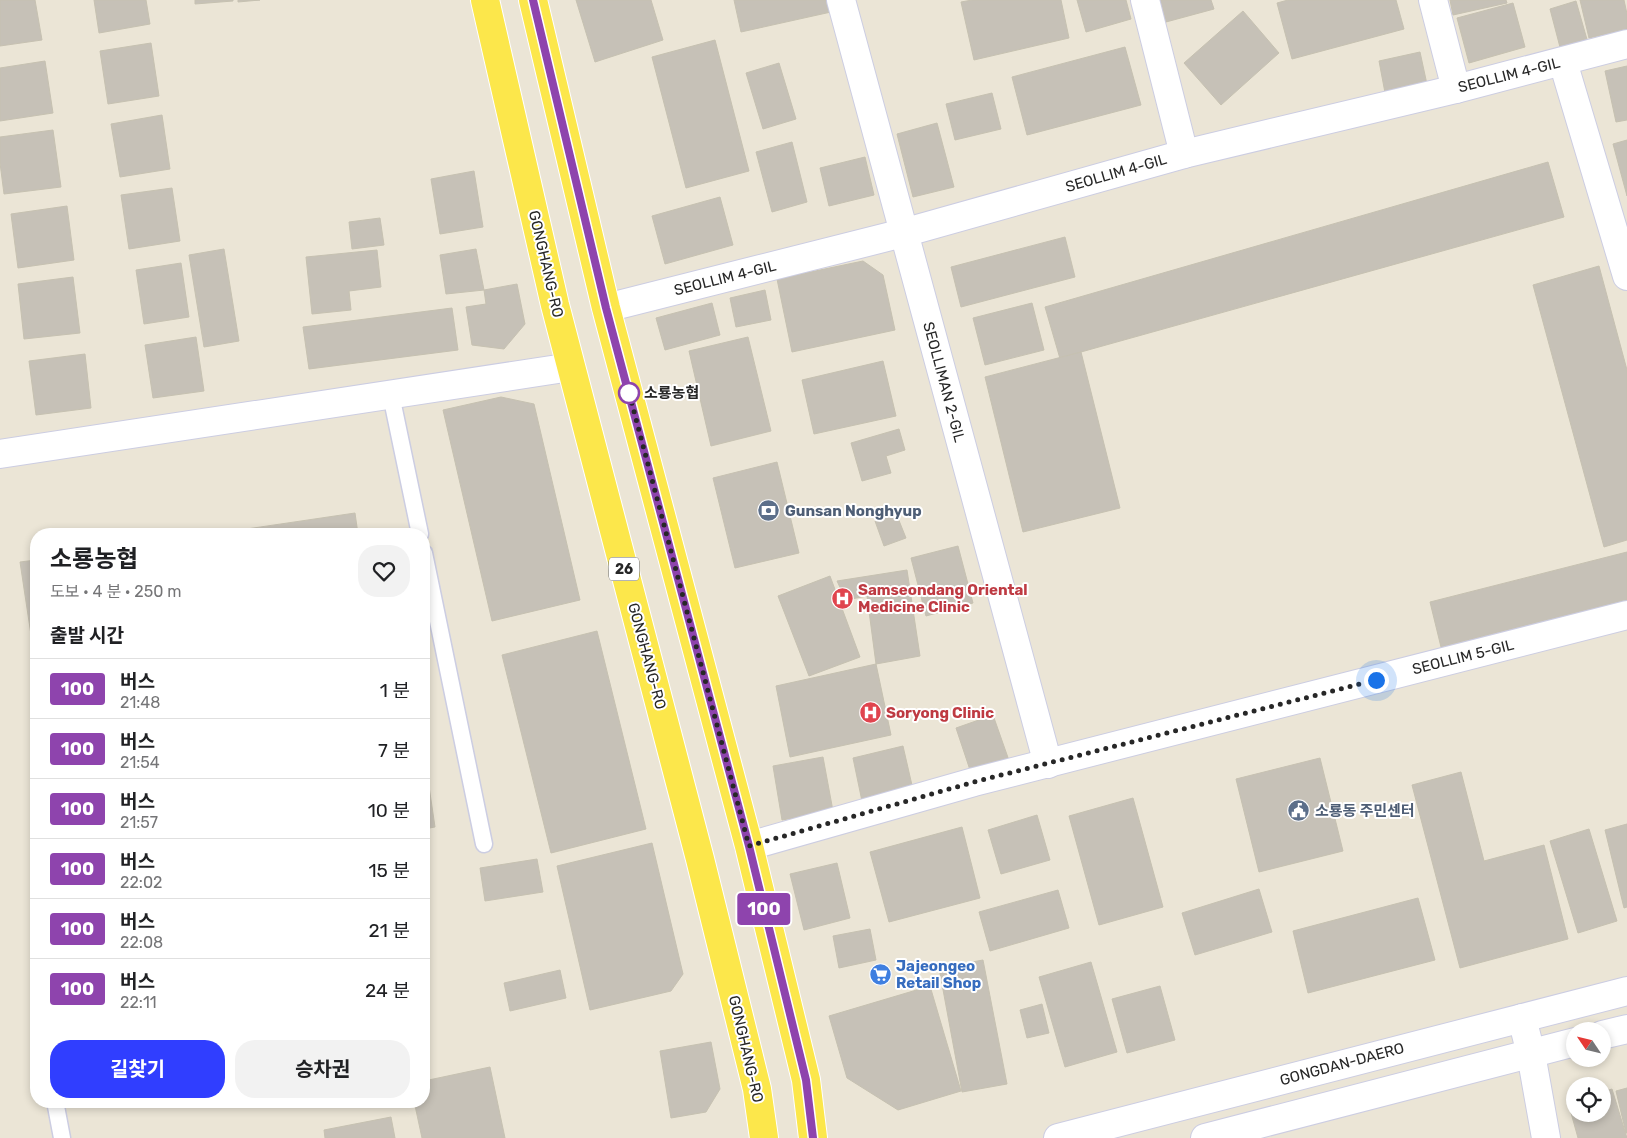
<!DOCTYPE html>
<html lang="ko">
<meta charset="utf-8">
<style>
:root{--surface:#fff;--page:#f2f2f2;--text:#202124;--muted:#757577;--line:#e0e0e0;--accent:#303eff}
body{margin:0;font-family:Rubik,"Noto Sans KR",sans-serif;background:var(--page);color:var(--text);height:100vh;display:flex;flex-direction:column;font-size:19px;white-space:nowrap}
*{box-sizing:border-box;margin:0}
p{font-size:16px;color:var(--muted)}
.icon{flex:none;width:28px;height:28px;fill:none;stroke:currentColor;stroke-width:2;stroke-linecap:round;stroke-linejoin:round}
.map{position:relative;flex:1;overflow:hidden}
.drawer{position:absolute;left:30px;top:528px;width:400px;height:580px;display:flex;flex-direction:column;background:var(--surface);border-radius:20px;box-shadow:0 2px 8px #0003}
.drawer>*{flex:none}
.badge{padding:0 10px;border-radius:4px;font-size:18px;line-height:32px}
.needle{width:32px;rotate:305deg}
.tools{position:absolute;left:1566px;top:1022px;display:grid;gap:10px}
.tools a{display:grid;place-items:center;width:45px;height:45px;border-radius:50%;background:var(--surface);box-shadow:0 2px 8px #0003;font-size:25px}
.you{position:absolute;width:25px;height:25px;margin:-12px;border:4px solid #fff;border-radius:50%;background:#1a73e8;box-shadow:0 0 0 8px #1a73e833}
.map>.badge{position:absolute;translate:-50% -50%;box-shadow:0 0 0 2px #fff}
h2{padding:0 20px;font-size:19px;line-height:45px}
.round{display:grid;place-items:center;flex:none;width:52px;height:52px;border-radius:20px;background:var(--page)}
.head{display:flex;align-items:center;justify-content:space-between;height:85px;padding:0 20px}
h1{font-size:24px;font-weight:700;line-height:38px}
.action{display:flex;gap:10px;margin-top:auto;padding:10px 20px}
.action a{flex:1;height:58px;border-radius:20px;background:var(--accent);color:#fff;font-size:20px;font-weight:700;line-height:58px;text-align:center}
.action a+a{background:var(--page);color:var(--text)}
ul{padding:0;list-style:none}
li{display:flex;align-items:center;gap:15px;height:60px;padding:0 20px;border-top:1px solid var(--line)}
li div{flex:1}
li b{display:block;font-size:19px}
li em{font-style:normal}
li .badge{min-width:55px;font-weight:700;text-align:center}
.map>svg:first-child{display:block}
.building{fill:#c6c1b7;stroke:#c6c1b1}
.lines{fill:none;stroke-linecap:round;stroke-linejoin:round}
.lane-casing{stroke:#cccde2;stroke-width:19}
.street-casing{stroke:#cccde2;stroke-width:30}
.secondary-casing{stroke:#cccde2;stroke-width:30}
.primary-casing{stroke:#fff;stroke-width:30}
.lane{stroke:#fff;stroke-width:16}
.street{stroke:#fff;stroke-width:28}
.secondary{stroke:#fff;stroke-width:28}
.primary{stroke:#fce74b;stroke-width:28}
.line-casing{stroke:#fff;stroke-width:11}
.line{stroke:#8e44ad;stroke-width:8}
.walk{stroke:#272727;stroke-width:5;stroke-dasharray:0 9}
.stop-dot{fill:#fff;stroke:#8e44ad;stroke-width:2.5}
.labels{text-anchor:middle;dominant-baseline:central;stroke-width:4;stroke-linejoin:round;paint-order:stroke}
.shield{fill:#fff;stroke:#686868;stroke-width:1}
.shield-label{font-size:14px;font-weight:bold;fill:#272727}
.street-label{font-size:15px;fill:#272727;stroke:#fff}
.stop-label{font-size:15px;font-weight:bold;fill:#272727;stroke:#fff;text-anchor:start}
.service-label{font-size:15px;font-weight:bold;fill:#4e5e75;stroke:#fff;text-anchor:start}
.health-label{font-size:15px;font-weight:bold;fill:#be3a42;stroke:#fff;text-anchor:start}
.shop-label{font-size:15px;font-weight:bold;fill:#366cbe;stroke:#fff;text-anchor:start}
</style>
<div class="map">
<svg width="1627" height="1138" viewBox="0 0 1627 1138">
<rect width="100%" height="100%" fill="#ebe5d6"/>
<!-- building -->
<g class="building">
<path d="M0 0H35L42 40 0 46Z"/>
<path d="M94 0H146L150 24 99 33Z"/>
<path d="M195 0H233V1L195 4Z"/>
<path d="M238 0H260L238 2Z"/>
<path d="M576 0H651L663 40 595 62Z"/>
<path d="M734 0H828L831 12 741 32Z"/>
<path d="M972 0H1061L1069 38 974 60 961 2Z"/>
<path d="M1077 0H1126L1131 19 1086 32Z"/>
<path d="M1160 0H1211L1214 9 1166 22Z"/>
<path d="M1288 0H1396L1404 29 1292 59 1277 3Z"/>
<path d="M1450 0H1506L1507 3 1453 15Z"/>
<path d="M1580 0H1624L1627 14V29L1589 38Z"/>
<path d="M1576 1 1588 43 1561 51 1550 9Z"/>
<path d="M1513 3 1525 47 1469 63 1457 18Z"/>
<path d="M1243 11 1279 53 1221 105 1184 63Z"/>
<path d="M715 40 749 171 686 188 652 57Z"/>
<path d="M151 43 159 96 108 104 100 51Z"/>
<path d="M1125 47 1141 105 1027 135 1012 77Z"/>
<path d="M1420 52 1428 89 1386 98 1379 61Z"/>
<path d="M45 61 53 113 0 121V68Z"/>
<path d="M779 63 796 119 763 129 746 73Z"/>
<path d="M1627 66V120L1616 122 1605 71Z"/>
<path d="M992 93 1001 129 955 140 946 104Z"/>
<path d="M162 115 170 169 120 177 111 124Z"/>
<path d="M937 123 954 187 913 197 897 134Z"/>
<path d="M53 130 61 187 4 194 0 163V137Z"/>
<path d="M1627 140V196L1613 144Z"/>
<path d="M792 142 807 202 772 212 756 152Z"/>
<path d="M865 157 874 195 829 206 820 168Z"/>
<path d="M1548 162 1564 217 1081 352 1061 362 1045 307Z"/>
<path d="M474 171 483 227 440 234 431 179Z"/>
<path d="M172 188 180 241 129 249 121 195Z"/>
<path d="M720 197 733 245 665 264 652 216Z"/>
<path d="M67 206 74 260 18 268 11 214Z"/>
<path d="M380 218 384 245 352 249 349 222Z"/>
<path d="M1065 237 1075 277 961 307 951 267Z"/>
<path d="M224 249 239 341 204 347 189 255Z"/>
<path d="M476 249 484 290 446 294 440 255Z"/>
<path d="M377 250 381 287 349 291 351 310 312 314 306 257Z"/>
<path d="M863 261 883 275 895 330 792 352 777 279Z"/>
<path d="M181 263 189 317 144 324 136 270Z"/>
<path d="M1599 266 1627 370V540L1604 547 1533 285Z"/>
<path d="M73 277 80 333 24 339 18 284Z"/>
<path d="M517 284 525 324 504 349 472 345 466 307 486 304 484 290Z"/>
<path d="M765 290 771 320 736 327 730 298Z"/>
<path d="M712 303 720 335 665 350 656 318Z"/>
<path d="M1032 303 1044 350 985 365 973 318Z"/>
<path d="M452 308 458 350 309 369 303 327Z"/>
<path d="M196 337 204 391 153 398 145 345Z"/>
<path d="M748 337 771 431 711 446 689 351Z"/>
<path d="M1081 352 1120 508 1023 532 985 377Z"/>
<path d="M85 354 91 408 36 415 29 361Z"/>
<path d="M883 361 896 416 814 434 802 380Z"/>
<path d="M501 397 534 404 580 600 492 621 443 410Z"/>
<path d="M899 429 905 450 886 456 891 473 862 481 851 443Z"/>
<path d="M777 462 799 553 735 568 713 478Z"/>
<path d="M355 513 358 534H213Z"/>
<path d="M896 513 906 538 884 546 875 521Z"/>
<path d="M958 546 973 603 926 616 911 558Z"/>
<path d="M1627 552V600L1441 647 1430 602Z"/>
<path d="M36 560V648H33L20 562Z"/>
<path d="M907 570 920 656 876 664 867 596 846 600 837 581Z"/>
<path d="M830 576 860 657 809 676 778 596Z"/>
<path d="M597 631 646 829 551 853 502 655Z"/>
<path d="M876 664 891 735 790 757 776 686Z"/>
<path d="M993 715 1012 769 974 782 956 728Z"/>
<path d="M903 746 914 794 863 806 853 758Z"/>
<path d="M823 757 833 811 782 820 773 766Z"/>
<path d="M1320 758 1343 851 1259 872 1236 779Z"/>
<path d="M426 766 435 827 424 829V767Z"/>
<path d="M1461 772 1484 861 1544 845 1568 939 1460 968 1412 785Z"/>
<path d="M1133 798 1163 907 1099 925 1069 816Z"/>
<path d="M1037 815 1050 860 1001 874 988 830Z"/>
<path d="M1627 824V907L1624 908 1605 830Z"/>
<path d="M962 827 980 898 889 922 870 852Z"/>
<path d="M1589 829 1617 921 1578 933 1550 841Z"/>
<path d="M652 843 683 974 671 991 590 1010 557 866Z"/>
<path d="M537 859 543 892 485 901 480 868Z"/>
<path d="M837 863 850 918 804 930 790 874Z"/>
<path d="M1259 889 1272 932 1195 955 1182 913Z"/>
<path d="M1058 890 1069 928 990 951 979 912Z"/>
<path d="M1418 898 1435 960 1308 993 1293 931Z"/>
<path d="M870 929 876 960 839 968 833 936Z"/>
<path d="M983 960 1007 1084 962 1092 939 968Z"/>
<path d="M1091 962 1117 1052 1065 1067 1039 977Z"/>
<path d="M560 970 566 998 510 1011 504 983Z"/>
<path d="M930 986 961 1091 898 1110 847 1078 829 1016Z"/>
<path d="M1160 986 1175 1040 1127 1053 1112 999Z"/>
<path d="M1042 1004 1049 1033 1027 1038 1020 1010Z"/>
<path d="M711 1042 720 1089 706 1112 671 1118 660 1051Z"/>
<path d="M490 1067 505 1138H422L414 1101H424V1081Z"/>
<path d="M1627 1088V1133H1626L1616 1091Z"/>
<path d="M1612 1089 1627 1138H1578L1568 1102 1575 1100V1114H1602V1092Z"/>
<path d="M391 1117 395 1138H325L324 1130Z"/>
</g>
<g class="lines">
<defs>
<g id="lane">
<path d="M391 395 420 534"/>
<path d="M424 553 484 844"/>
<path d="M55 1101 62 1138"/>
</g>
<g id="street">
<path d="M841 0 1048 764"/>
<path d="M1145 0 1184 154"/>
<path d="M1433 0 1456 89"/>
<path d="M1563 62 1627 276"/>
<path d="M606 308 903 233 1184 154 1456 89 1627 44"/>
<path d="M0 454 571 367"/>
<path d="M749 846 974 782 1627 615"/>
<path d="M1522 1018 1531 1054 1546 1138"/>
</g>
<g id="secondary">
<path d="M1602 1035 1627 1029"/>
<path d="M1058 1138 1627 991"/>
<path d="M1205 1138 1575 1042"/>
</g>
<g id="primary">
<path d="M485 0 555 305 700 859 757 1089 764 1138"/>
<path d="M533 0 606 308 749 846 806 1080 813 1138"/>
</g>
</defs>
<!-- lane casing -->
<use href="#lane" class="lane-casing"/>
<!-- street casing -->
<use href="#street" class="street-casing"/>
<!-- secondary casing -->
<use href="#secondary" class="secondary-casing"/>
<!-- primary casing -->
<use href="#primary" class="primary-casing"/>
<!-- lane -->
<use href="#lane" class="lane"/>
<!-- street -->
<use href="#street" class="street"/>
<!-- secondary -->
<use href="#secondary" class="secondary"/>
<!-- primary -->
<use href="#primary" class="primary"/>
</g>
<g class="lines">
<defs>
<path id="line" d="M533 0 606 308 749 846 806 1080 813 1138"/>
</defs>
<!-- line casing -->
<use href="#line" class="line-casing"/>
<!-- line -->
<use href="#line" class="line"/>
<!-- walk -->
<path class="walk" d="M629 393 627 385 749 846 974 782 1376 680"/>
</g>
<!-- icons -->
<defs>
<symbol id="bank-disc" viewBox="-11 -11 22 22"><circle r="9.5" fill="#5c6f8a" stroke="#fff"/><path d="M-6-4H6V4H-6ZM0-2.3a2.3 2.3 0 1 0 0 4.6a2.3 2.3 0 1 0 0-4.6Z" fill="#fff"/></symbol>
<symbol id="hospital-disc" viewBox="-11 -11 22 22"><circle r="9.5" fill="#e0444e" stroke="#fff"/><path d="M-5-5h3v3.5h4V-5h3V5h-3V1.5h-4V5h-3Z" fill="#fff"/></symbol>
<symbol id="civic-disc" viewBox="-11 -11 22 22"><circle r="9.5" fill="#5c6f8a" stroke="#fff"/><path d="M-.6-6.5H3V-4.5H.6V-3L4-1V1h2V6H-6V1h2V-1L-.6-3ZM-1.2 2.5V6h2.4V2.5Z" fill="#fff"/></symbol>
<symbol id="supermarket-disc" viewBox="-11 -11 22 22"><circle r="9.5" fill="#3f7fe0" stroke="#fff"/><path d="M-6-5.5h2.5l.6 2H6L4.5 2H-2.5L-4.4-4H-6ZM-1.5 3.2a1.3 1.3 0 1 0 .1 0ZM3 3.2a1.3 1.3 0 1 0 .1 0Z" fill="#fff"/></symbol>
</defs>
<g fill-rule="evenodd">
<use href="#bank-disc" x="756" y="498" width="25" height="25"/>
<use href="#hospital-disc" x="830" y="586" width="25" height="25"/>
<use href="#hospital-disc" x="858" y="700" width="25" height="25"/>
<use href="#civic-disc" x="1286" y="798" width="25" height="25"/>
<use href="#supermarket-disc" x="868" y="962" width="25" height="25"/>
</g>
<!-- markers -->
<circle class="stop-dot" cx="629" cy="393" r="10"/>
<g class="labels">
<!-- shield labels -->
<rect class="shield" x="609" y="557.5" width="30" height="23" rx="4"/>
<g class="shield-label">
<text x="624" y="569">26</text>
</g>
<!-- street labels -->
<g class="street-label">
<text transform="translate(1509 75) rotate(-14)">SEOLLIM 4-GIL</text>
<text transform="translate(1116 173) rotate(-16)">SEOLLIM 4-GIL</text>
<text transform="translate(546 264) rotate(77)">GONGHANG-RO</text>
<text transform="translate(725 278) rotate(-14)">SEOLLIM 4-GIL</text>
<text transform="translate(944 382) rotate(75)">SEOLLIMAN 2-GIL</text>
<text transform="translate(647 656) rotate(75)">GONGHANG-RO</text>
<text transform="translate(1463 657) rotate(-14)">SEOLLIM 5-GIL</text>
<text transform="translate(746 1049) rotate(77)">GONGHANG-RO</text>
<text transform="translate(1342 1064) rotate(-15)">GONGDAN-DAERO</text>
</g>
<!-- stop labels -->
<g class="stop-label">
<text x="644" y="393">소룡농협</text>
</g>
<!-- service labels -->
<g class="service-label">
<text x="785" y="511">Gunsan Nonghyup</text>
<text x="1315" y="811">소룡동 주민센터</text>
</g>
<!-- health labels -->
<g class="health-label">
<text x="858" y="590">Samseondang Oriental<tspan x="858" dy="17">Medicine Clinic</tspan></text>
<text x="886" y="713">Soryong Clinic</text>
</g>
<!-- shop labels -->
<g class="shop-label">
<text x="896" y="966">Jajeongeo<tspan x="896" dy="17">Retail Shop</tspan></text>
</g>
</g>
</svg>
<div class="tools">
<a><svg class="needle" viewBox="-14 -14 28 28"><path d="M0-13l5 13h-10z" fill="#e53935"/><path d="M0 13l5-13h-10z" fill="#757577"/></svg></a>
<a><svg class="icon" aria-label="locate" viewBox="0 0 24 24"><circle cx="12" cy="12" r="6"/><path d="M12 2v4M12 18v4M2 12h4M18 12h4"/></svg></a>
</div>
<div class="you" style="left:1376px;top:680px"></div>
<b class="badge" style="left:764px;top:909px;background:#8e44ad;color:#fff">100</b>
<section class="drawer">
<div class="head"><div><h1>소룡농협</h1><p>도보 · 4 분 · 250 m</p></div><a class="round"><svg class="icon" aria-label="heart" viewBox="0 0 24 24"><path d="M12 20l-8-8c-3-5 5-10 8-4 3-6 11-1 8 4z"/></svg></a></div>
<h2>출발 시간</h2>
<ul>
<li><span class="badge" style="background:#8e44ad;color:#fff">100</span><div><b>버스</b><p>21:48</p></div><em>1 분</em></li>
<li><span class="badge" style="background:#8e44ad;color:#fff">100</span><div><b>버스</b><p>21:54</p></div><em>7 분</em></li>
<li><span class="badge" style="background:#8e44ad;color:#fff">100</span><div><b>버스</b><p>21:57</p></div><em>10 분</em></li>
<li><span class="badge" style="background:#8e44ad;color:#fff">100</span><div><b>버스</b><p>22:02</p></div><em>15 분</em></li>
<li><span class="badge" style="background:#8e44ad;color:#fff">100</span><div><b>버스</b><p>22:08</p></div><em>21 분</em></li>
<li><span class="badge" style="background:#8e44ad;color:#fff">100</span><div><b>버스</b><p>22:11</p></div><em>24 분</em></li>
</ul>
<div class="action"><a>길찾기</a><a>승차권</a></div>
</section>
</div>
